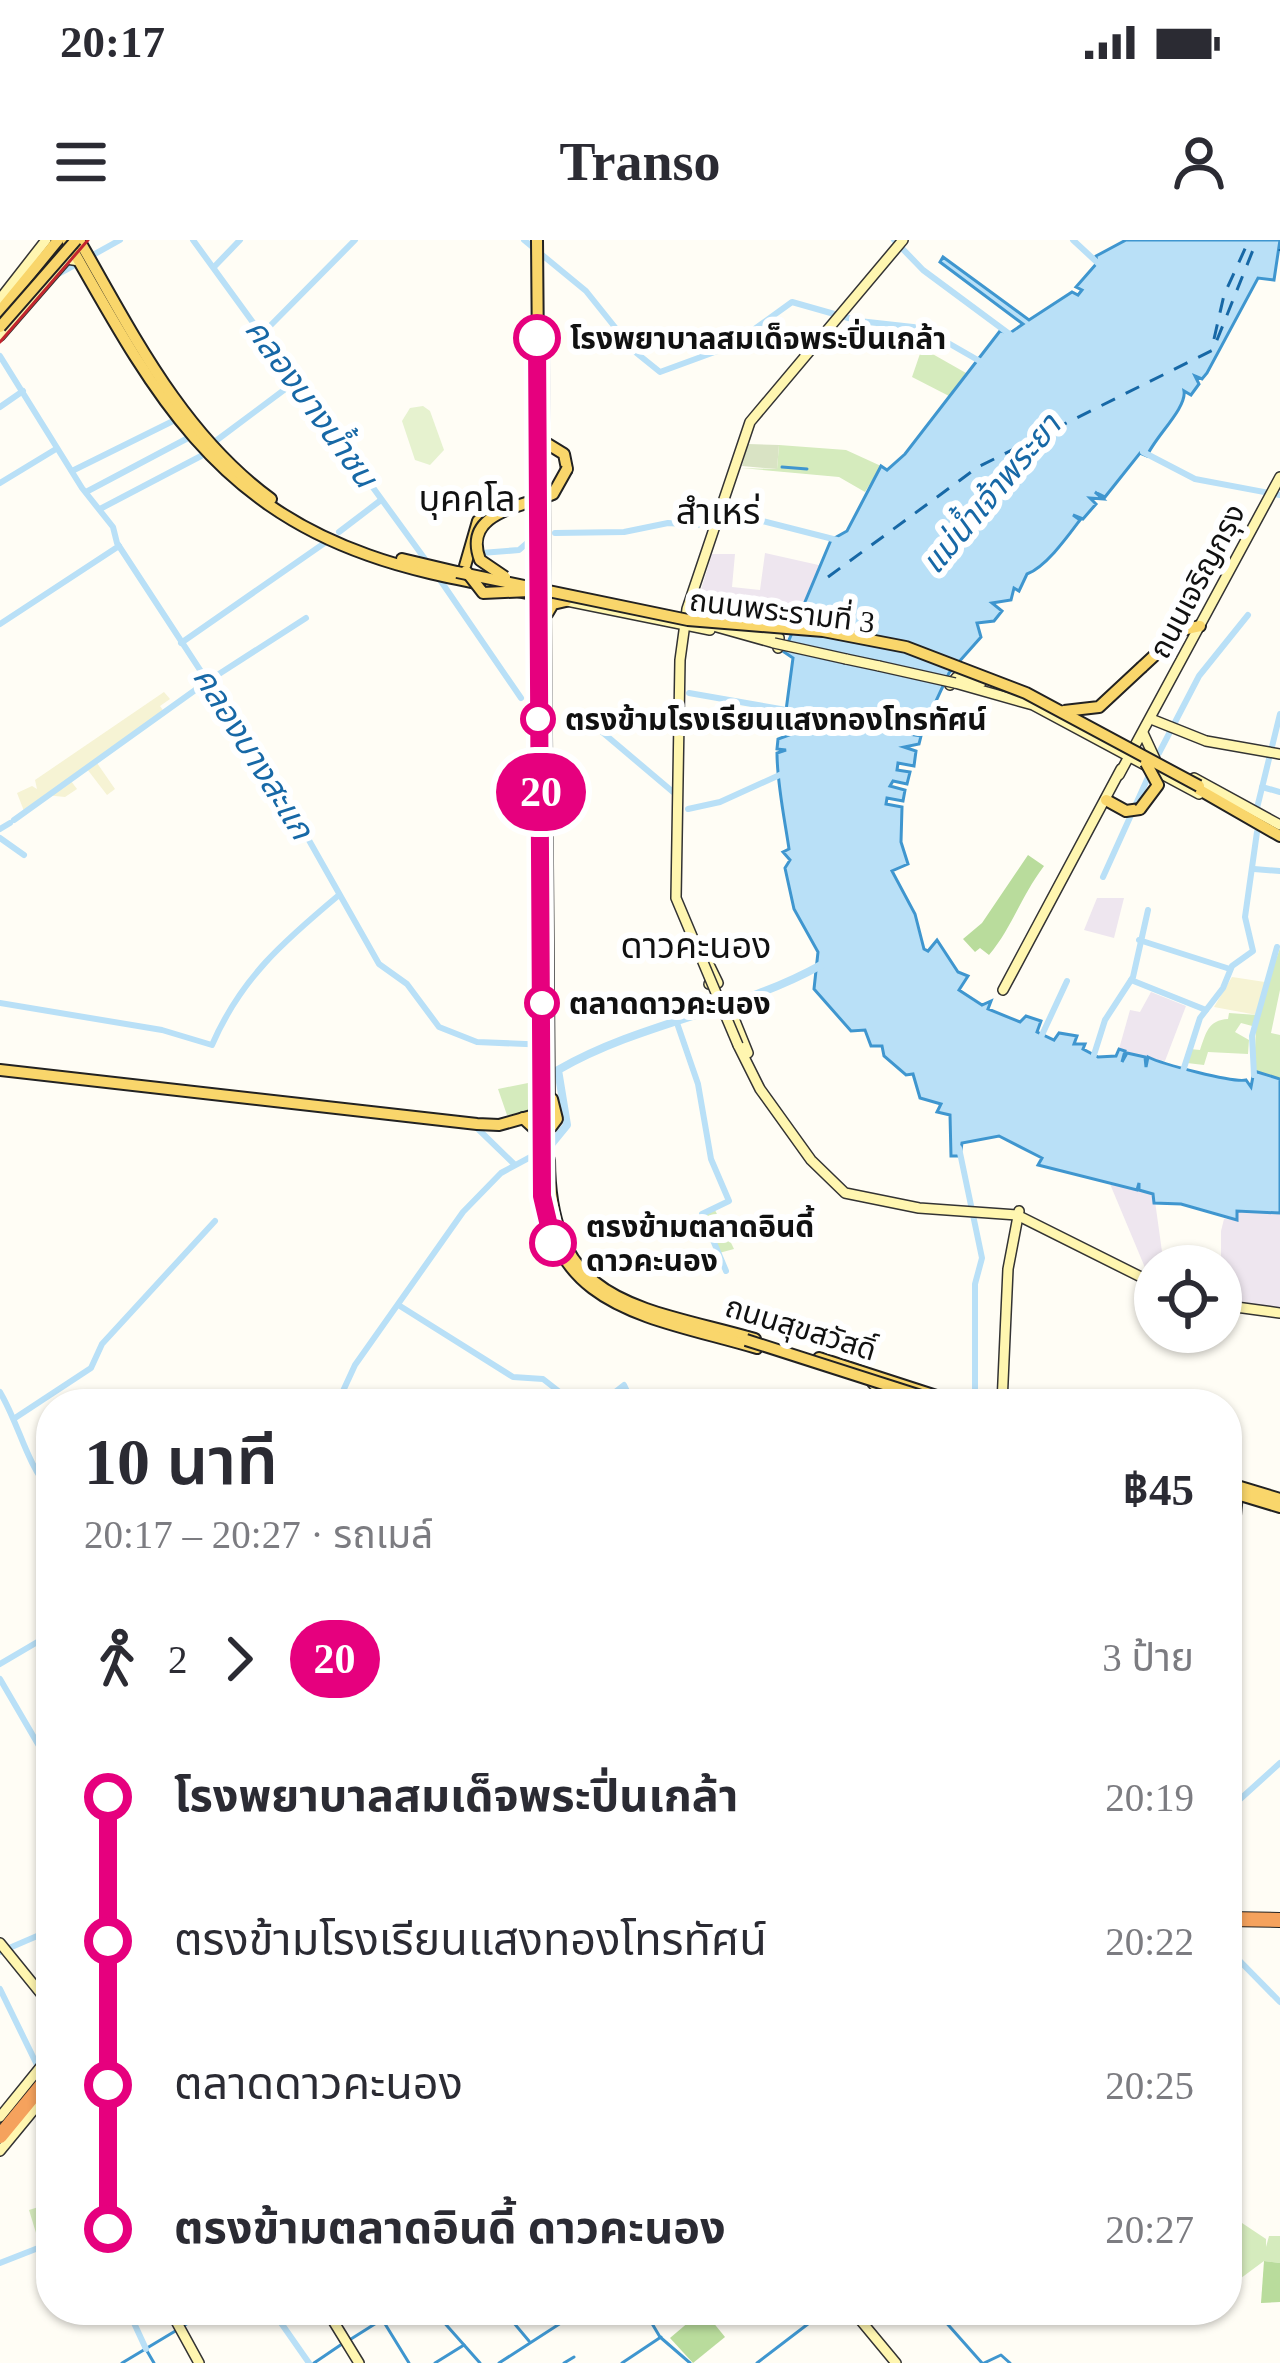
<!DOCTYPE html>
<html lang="th">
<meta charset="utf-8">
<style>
:root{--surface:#fff;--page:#f7f7f7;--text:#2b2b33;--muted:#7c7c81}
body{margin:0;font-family:"Times New Roman","Noto Sans Thai",serif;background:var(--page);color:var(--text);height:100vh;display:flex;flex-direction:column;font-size:45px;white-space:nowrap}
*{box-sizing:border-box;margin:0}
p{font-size:39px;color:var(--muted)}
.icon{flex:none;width:66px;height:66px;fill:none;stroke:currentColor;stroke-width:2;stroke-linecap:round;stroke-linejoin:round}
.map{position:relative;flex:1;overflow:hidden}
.panel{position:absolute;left:36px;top:1149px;width:1206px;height:936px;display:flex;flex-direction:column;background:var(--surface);border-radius:48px;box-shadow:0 3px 9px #0004}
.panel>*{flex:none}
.badge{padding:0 24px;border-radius:39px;font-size:42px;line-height:78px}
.controls{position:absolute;left:1134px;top:1005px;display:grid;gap:24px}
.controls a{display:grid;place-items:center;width:108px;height:108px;border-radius:50%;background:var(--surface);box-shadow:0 3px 9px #0004;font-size:60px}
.map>.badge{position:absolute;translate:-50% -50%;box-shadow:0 0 0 6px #fff}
.legs{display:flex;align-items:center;gap:18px;height:132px;padding:0 48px;font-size:39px}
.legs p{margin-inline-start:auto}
.head{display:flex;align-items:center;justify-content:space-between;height:204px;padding:0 48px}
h1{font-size:66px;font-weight:600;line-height:90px}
ul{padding:0 48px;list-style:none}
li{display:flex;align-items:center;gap:42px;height:144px;font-size:45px}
li i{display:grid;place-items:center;width:18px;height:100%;margin:0 15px;background:currentColor}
li i::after{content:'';width:30px;height:30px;margin:-15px;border:9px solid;border-radius:50%;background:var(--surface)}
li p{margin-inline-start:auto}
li:first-child i{background:linear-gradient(#0000 50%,currentColor 0)}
li:last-child i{background:linear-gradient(currentColor 50%,#0000 0)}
.status{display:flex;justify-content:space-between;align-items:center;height:84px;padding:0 60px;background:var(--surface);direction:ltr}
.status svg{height:33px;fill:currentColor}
header{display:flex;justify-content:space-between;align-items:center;height:156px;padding:0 48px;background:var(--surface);font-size:54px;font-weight:600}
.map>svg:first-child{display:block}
.industrial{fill:#eee6ef}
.farmland{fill:#f6f3d4}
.green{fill:#d5ebbd}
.forest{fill:#b9dc9c}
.cemetery{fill:#d9e3c4}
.pitch{fill:#e6f2cf}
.water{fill:#b9e0f7;stroke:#3f96cf;stroke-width:3}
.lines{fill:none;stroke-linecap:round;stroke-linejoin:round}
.stream{stroke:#3f96cf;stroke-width:3}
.canal{stroke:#b9e0f7;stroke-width:6}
.river{stroke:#b9e0f7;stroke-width:8}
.ferry{stroke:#1768a6;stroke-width:3;stroke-dasharray:15 12;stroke-linecap:butt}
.secondary-casing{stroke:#333;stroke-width:12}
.primary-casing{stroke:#222;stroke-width:14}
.highway-casing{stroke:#222;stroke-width:16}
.secondary{stroke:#fff6b0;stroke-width:9}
.primary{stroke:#f9d66b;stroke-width:10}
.highway{stroke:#f5a25d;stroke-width:14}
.rail{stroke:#c4262e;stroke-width:3}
.secondary-bridge-casing{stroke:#333;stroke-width:12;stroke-linecap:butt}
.primary-bridge-casing{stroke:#222;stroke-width:14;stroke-linecap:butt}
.secondary-bridge{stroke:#fff6b0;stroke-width:9}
.primary-bridge{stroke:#f9d66b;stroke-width:10}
.line-1-casing{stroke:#fff;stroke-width:27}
.line-1{stroke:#e6007e;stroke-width:18}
.stop-1-dot{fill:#fff;stroke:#e6007e;stroke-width:6}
.labels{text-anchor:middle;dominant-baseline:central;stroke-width:12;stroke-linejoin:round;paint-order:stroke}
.stop-label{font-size:30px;font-weight:bold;fill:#111;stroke:#fff;text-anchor:start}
.street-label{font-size:30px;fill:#111;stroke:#fff}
.water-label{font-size:33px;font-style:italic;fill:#1768a6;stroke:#fff}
.quarter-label{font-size:36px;fill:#111;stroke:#fff}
</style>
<div class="status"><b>20:17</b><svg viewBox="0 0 49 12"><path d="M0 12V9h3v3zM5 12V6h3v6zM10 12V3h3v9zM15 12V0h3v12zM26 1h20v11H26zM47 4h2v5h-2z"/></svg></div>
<header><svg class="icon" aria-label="menu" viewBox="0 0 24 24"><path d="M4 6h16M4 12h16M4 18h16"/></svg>Transo<svg class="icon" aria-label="person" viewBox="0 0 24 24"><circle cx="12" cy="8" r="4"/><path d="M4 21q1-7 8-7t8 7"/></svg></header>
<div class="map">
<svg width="1280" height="2123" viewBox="0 0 1280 2123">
<rect width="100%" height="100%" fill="#fffdf5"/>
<!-- industrial -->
<g class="industrial">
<path d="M765 313 823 326 795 380 753 374 749 385 701 378 695 369 712 314H735L732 347 760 350Z"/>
<path d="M1097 658H1124L1114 698 1084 690Z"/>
<path d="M1151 752 1186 766 1165 821 1149 818 1160 830 1107 819 1122 821 1124 811 1119 809 1130 770 1140 772Z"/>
<path d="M1137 943 1139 950 1154 954 1164 1026H1155V1034L1146 1030 1110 944 1136 949Z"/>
<path d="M1236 971 1280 973V1069L1221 1061V991L1224 979 1237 980Z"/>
</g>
<!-- farmland -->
<g class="farmland">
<path d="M164 452 170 459 160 466 165 473 97 523 115 549 107 555 87 529 71 541 77 549 65 557 45 555 24 571 17 553 32 546 37 549 35 540Z"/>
<path d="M1232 737 1265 742 1257 775 1214 767Z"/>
</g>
<!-- green -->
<g class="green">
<path d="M922 108 966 133 949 156 912 137Z"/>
<path d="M779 205 846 210 881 226 865 252 839 237 741 228 777 229Z"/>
<path d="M1280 708V750L1271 793 1280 795V839L1254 831 1256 787 1241 783 1235 792 1249 800 1248 814 1208 812 1204 825 1187 823 1190 809 1200 810C1206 793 1208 780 1228 779L1229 773 1257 775Z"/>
<path d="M528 843 532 872 507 875 498 849Z"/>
<path d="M714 968 734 1009 719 1013 702 974Z"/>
<path d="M51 1963V2002L40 2006 29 1970Z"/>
<path d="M1227 1973 1266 1999V2007L1269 1996H1280V2023L1264 2021 1237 2041 1230 2030 1236 2021 1227 2012Z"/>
</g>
<!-- forest -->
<g class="forest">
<path d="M1028 615 1044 626C1020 658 1012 688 989 715L980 708 975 712 963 699 982 683Z"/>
<path d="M1264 2021 1280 2023V2062L1261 2063Z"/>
<path d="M703 2070 725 2097 693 2123 670 2098Z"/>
</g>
<!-- cemetery -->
<path class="cemetery" d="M748 204 779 205 777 229 742 226Z"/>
<!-- pitch -->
<path class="pitch" d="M423 166 430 171 444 210 430 225 415 220 402 181 410 168Z"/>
<!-- water -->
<path class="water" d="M1126 0H1280L1274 40 1258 38 1207 133 1202 139 1195 136 1199 144 1191 155 1184 151C1187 168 1154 198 1147 216L1140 213 1105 257 1095 252 1103 259 1090 258 1096 264 1083 279 1073 275 1080 280C1068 296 1046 327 1027 334L1019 351 1014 348 1011 360 992 363 1002 371 994 381 977 383 981 397 949 433 923 489 910 486 909 494 921 496 919 504 904 507 916 511 914 526 898 523 897 530 910 532 907 544 893 541 890 546 905 550 903 561 887 558 886 564 902 567 901 602 908 624 892 631 915 674 924 709 928 711 937 700 958 732 968 736 959 750 982 765 991 761 988 769 1020 782 1026 776 1041 781 1037 792 1054 800 1059 793 1077 796 1074 804H1085L1083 809 1098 817 1116 816 1119 809 1125 811 1122 822 1127 813 1145 817 1146 827 1148 817C1162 824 1233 843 1246 840L1251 847 1254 831 1280 839V973L1237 971V980L1181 964 1154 963 1153 954 1139 950V943L1137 950 1038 925 1042 918 999 896 962 903 960 916H951L950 875 937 872 941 864 920 858 913 834 906 835 884 816 882 806H871L865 790 851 791 814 749 818 712 794 669 785 628 790 620 783 612 789 609C785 581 777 544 777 513L786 510 777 509 778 499 789 495 783 493 793 418 784 412 831 300 847 291 881 226 887 230 905 214 1000 91 1010 93 1023 84 940 22 943 17 1029 80 1072 52 1078 55 1082 50 1076 47 1097 23 1096 16Z"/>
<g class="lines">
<!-- stream -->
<g class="stream">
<path d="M782 227 807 229"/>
<path d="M433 2070 480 2123"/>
<path d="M503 2070 529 2101"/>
<path d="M644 2070 660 2097 690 2123"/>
<path d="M935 2070 982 2123"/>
<path d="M382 2079 409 2123"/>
<path d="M185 2085 208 2070"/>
<path d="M351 2099 397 2070"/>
<path d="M147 2111 154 2123"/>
<path d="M122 2123 177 2090"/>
<path d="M314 2123 342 2104"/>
<path d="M435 2123 464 2105"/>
<path d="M499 2123 581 2070"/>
<path d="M564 2123 574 2117"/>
<path d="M622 2123 661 2097"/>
<path d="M757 2123 821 2074"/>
<path d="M984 2123 1001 2115 1010 2123"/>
</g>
<!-- canal -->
<g class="canal">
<path d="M193 0 430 326"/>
<path d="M524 0 586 51 634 111 660 132 731 106 792 62 859 81 922 88 983 123"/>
<path d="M894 0 923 30 1012 96"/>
<path d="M1073 0 1101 26"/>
<path d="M214 27 240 0"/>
<path d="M55 36 120 0"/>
<path d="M265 91 355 0"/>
<path d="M0 116 82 248 113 287 117 303 293 572 379 724 407 744 439 787 477 802 549 805"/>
<path d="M0 167 23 151"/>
<path d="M213 203 296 141"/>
<path d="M1143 212 1195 239 1280 255"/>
<path d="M72 231 173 181"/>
<path d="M0 243 56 209"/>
<path d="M86 252 188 198"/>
<path d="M100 269 201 216"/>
<path d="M339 292 381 260"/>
<path d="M555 293 624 292 668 283 697 285 735 274 837 300"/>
<path d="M481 313 519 310 534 297"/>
<path d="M436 334 521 458"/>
<path d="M0 384 119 306"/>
<path d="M181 403 326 302"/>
<path d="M689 453 792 471"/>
<path d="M595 486 673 552"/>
<path d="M1159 513 1199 436 1248 375"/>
<path d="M1262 547 1280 552"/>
<path d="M1257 568 1280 474"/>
<path d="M688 569 720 562 784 533"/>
<path d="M14 580 205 443 306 378"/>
<path d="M0 589 10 583"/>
<path d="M0 598 24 615"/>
<path d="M1254 629 1280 631"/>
<path d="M1103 637 1150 533"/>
<path d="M1139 700 1230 729"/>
<path d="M1131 740 1206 770"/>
<path d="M0 763 162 790 212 805C241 738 284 701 339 655"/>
<path d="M677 783 698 844 711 919 729 961 702 974 726 1031"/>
<path d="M1041 797 1067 741"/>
<path d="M1092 821 1105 780 1133 737 1148 670"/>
<path d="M1182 834 1200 778 1223 748 1232 726 1253 711 1245 677 1257 592"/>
<path d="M1254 835 1252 796 1277 707"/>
<path d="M478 889 514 924"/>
<path d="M959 908 982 1018 975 1044V1164"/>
<path d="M400 1066 513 1137 543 1139 575 1164"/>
<path d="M0 1152C20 1186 25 1221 51 1252"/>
<path d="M337 1164 355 1125 463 972 501 933 549 907"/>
<path d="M600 1164 624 1145 633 1164"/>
<path d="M15 1178 91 1128 102 1104 215 981"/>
<path d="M0 1424 51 1394"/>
<path d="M0 1439 49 1523"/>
<path d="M1227 1571 1280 1523"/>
<path d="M1227 1708 1280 1762"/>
<path d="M0 1712 51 1690"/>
<path d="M0 1749 39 1829"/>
<path d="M0 2023 51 2003"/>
<path d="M128 2070 146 2109"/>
<path d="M272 2070 309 2123"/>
</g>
<!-- river -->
<path class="river" d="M549 907 567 885 558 830C641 782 739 771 821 725"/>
<!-- ferry -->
<g class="ferry">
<path d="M1280 11V9"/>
<path d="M1214 99 1224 55 1249 0"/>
<path d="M828 337 978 227 1213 110 1257 0"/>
</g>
<defs>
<g id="secondary">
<path d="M0 59 46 0"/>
<path d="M0 96 67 19 79 21"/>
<path d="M562 360 710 390"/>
<path d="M699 382 774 403"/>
<path d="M737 387 779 398 778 408"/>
<path d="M846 419 879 426"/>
<path d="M955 443 1033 465 1199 554"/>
<path d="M950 445 957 437 981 443"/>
<path d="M1151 479 1206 501 1280 514"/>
<path d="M1143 493 1155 519"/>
<path d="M1119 535 1280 237"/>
<path d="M1194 538 1280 585"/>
<path d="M698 702 718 743 709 744"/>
<path d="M700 715 676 658 680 420 687 369 750 182 903 0"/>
<path d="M1003 750 1121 529"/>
<path d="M723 774 731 771 748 813"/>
<path d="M738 805 760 849 811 920 845 953 919 968 1017 975 1155 1044"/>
<path d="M1221 1065 1280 1073"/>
<path d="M872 1143 892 1164"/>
<path d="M1002 1164 1008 1029 1019 971"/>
<path d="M1227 1373 1238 1254"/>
<path d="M0 1703 51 1766"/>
<path d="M0 1877 51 1814"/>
<path d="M0 1911 51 1849"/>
<path d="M170 2070 199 2123"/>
<path d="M333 2070 332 2079 359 2123"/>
<path d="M818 2070 823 2075 833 2070"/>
<path d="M852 2070 896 2123"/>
</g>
<g id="primary">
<path d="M67 0C147 140 206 258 368 315 426 336 487 344 546 357"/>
<path d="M79 0C133 94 182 194 271 259"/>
<path d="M537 0 538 117"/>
<path d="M0 71 58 0"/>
<path d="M537 113 541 538"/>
<path d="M543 113 549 878"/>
<path d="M546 203 564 214 567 229"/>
<path d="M402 319 457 332"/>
<path d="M465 326 478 281 513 263"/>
<path d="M547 374 553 364 566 361"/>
<path d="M1142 427 1182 390 1200 386"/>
<path d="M1198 549 1280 596"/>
<path d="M1106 560 1126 571 1140 569"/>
<path d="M0 830 477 884 499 885 549 871"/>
<path d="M523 878 535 889 551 887 557 879 552 859"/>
<path d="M549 920C550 1066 639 1066 755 1099"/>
<path d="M542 925C541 1069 645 1075 757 1108"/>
<path d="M819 1118 961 1164"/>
<path d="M1227 1243 1280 1259"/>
<path d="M1227 1251 1280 1267"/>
</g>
<g id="highway">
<path d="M1227 1679 1280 1680"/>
<path d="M0 1896 51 1834"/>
</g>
</defs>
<!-- secondary casing -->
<use href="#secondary" class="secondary-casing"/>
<!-- primary casing -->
<use href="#primary" class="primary-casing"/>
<!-- highway casing -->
<use href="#highway" class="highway-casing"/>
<!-- secondary -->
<use href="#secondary" class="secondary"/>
<!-- primary -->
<use href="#primary" class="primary"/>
<!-- highway -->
<use href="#highway" class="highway"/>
<!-- rail -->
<path class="rail" d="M0 102 88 0"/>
<defs>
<g id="secondary-bridge">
<path d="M774 403 846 419"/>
<path d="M879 426 955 443"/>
<path d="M700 715 738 805"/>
</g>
<g id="primary-bridge">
<path d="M0 87 76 0"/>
<path d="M466 331 483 353 530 351"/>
<path d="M457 332 688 380 823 391 906 407 1026 453 1199 546"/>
<path d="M505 337 480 320C462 272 522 267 553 254L567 229"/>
<path d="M1064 471 1099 467 1142 427"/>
<path d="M1140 569 1158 545 1146 523"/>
<path d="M542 878V922"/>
<path d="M746 1100 946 1164"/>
<path d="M895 1148 910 1164"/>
</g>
</defs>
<!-- secondary-bridge casing -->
<use href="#secondary-bridge" class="secondary-bridge-casing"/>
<!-- primary-bridge casing -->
<use href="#primary-bridge" class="primary-bridge-casing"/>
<!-- secondary-bridge -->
<use href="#secondary-bridge" class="secondary-bridge"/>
<!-- primary-bridge -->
<use href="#primary-bridge" class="primary-bridge"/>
</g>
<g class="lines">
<defs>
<path id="line-1" d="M537 98 542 956 553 1003"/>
</defs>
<!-- line-1 casing -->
<use href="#line-1" class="line-1-casing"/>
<!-- line-1 -->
<use href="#line-1" class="line-1"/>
</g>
<!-- markers -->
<g class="stop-1-dot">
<circle cx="537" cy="98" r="21"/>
<circle cx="538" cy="479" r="15"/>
<circle cx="542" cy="763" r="15"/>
<circle cx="553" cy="1003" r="21"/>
</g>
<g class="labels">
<!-- stop labels -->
<g class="stop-label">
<text x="570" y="98">โรงพยาบาลสมเด็จพระปิ่นเกล้า</text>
<text x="565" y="479">ตรงข้ามโรงเรียนแสงทองโทรทัศน์</text>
<text x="569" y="763">ตลาดดาวคะนอง</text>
<text x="586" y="986">ตรงข้ามตลาดอินดี้<tspan x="586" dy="34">ดาวคะนอง</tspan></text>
</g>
<!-- street labels -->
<g class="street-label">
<text transform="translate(1197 341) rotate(-62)">ถนนเจริญกรุง</text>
<text transform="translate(782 371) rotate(7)">ถนนพระรามที่ 3</text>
<text transform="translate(801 1088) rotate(17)">ถนนสุขสวัสดิ์</text>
</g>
<!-- water labels -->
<g class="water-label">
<text transform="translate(311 163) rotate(54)">คลองบางน้ำชน</text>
<text transform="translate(991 254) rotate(-50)">แม่น้ำเจ้าพระยา</text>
<text transform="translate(253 513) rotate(58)">คลองบางสะแก</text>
</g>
<!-- quarter labels -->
<g class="quarter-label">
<text x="467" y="259">บุคคโล</text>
<text x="718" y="272">สำเหร่</text>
<text x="696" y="706">ดาวคะนอง</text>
</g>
</g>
</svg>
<div class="controls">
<a><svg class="icon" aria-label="locate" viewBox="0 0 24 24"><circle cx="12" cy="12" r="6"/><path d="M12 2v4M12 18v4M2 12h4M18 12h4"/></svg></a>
</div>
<b class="badge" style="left:541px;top:552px;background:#e6007e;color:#fff">20</b>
<section class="panel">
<div class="head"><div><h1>10 นาที</h1><p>20:17 – 20:27 · รถเมล์</p></div><b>฿45</b></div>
<div class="legs"><svg class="icon" aria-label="walk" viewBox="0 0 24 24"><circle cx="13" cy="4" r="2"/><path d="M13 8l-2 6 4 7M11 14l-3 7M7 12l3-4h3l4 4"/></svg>2<svg class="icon" aria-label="forward" viewBox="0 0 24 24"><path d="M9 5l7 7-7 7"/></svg><b class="badge" style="background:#e6007e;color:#fff">20</b><p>3 ป้าย</p></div>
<ul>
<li><i style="color:#e6007e"></i><b>โรงพยาบาลสมเด็จพระปิ่นเกล้า</b><p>20:19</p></li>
<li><i style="color:#e6007e"></i><span>ตรงข้ามโรงเรียนแสงทองโทรทัศน์</span><p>20:22</p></li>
<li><i style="color:#e6007e"></i><span>ตลาดดาวคะนอง</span><p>20:25</p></li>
<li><i style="color:#e6007e"></i><b>ตรงข้ามตลาดอินดี้ ดาวคะนอง</b><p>20:27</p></li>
</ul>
</section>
</div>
